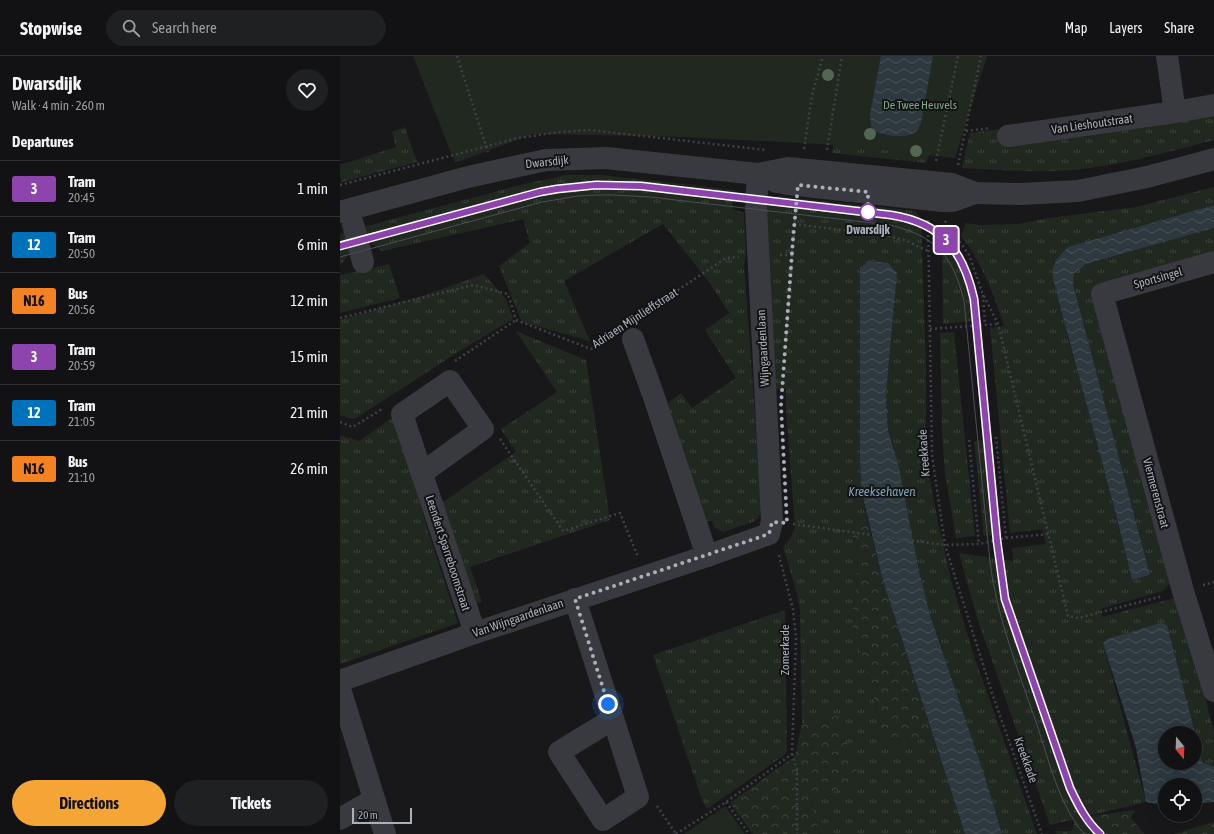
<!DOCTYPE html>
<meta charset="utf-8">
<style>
:root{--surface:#121214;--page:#1f2022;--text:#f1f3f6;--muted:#9c9ea0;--line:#313234;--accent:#f5a535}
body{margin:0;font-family:"Asap Condensed",sans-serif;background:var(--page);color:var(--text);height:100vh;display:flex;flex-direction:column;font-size:15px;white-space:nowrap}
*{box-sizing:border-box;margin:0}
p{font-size:13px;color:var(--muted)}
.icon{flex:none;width:22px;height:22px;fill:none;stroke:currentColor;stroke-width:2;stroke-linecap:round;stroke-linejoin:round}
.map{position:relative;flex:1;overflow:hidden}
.details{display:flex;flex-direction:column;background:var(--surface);width:340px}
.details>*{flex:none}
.badge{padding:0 8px;border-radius:3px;font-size:14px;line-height:26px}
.needle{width:26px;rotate:161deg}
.fabs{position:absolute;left:818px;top:670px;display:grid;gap:8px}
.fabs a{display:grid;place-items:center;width:44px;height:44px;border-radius:50%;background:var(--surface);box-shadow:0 4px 16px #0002,0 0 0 1px var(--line);font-size:20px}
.scale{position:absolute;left:12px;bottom:10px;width:60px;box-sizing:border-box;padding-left:4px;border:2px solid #aab0ba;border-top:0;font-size:11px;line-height:14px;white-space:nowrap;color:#aab0ba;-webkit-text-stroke:3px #131315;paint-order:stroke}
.you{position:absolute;width:20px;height:20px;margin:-10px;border:3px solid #fff;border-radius:50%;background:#1a73e8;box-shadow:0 0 0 6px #1a73e833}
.map>.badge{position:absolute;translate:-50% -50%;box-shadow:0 0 0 2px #fff}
h2{padding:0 12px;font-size:15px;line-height:36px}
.round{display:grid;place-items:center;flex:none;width:42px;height:42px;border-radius:21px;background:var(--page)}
.head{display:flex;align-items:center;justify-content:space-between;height:68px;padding:0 12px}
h1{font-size:19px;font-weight:700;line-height:30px}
.primary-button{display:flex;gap:8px;margin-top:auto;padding:8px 12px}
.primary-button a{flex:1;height:46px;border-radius:24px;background:var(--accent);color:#111;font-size:16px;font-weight:700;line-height:46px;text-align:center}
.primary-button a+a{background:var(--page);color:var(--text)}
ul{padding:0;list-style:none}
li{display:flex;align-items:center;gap:12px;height:56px;padding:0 12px;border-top:1px solid var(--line)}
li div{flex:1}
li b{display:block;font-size:15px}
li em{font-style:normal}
li .badge{min-width:44px;font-weight:700;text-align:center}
header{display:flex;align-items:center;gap:24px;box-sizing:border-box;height:56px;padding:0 20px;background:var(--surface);border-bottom:1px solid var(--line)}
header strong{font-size:19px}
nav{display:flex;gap:22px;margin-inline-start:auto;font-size:14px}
.search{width:280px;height:36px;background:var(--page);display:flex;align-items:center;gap:10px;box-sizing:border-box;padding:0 14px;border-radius:22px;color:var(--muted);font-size:15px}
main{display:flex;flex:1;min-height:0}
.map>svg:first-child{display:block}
.grass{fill:url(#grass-tufts)}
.forest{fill:url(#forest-crowns)}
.park{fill:#202820}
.water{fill:url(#water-waves)}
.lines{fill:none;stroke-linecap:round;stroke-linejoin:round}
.path{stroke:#3f4146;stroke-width:2.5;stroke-dasharray:2 3;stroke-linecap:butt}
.minor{stroke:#393a3f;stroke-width:22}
.tram{stroke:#4c4e54;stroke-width:1}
.tree{fill:#526653}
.line-casing{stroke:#fff;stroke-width:9}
.line{stroke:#8e44ad;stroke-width:6}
.walk{stroke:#aab0ba;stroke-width:4;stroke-dasharray:0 7.2}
.stop-dot{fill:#fff;stroke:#8e44ad;stroke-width:2}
.labels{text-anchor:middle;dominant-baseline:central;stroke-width:4;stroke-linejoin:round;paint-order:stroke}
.park-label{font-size:12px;fill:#81a581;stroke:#131315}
.street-label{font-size:12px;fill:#aab0ba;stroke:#131315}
.stop-label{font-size:12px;font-weight:bold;fill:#aab0ba;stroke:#131315}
.water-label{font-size:13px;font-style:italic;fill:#81a1b5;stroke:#131315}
</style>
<header>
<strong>Stopwise</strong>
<div class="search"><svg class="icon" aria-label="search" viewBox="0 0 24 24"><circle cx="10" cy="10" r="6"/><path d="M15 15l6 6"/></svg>Search here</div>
<nav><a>Map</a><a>Layers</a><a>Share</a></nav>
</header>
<main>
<section class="details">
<div class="head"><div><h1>Dwarsdijk</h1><p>Walk · 4 min · 260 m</p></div><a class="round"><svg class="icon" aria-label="heart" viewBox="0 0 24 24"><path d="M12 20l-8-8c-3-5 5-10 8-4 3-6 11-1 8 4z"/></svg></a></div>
<h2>Departures</h2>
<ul>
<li><span class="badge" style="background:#8e44ad;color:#fff">3</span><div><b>Tram</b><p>20:45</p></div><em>1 min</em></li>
<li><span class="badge" style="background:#0072bc;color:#fff">12</span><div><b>Tram</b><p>20:50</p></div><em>6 min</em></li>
<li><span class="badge" style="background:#f58220;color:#111">N16</span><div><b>Bus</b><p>20:56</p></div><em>12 min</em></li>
<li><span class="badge" style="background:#8e44ad;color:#fff">3</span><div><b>Tram</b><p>20:59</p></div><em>15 min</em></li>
<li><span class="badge" style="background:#0072bc;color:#fff">12</span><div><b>Tram</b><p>21:05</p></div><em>21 min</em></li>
<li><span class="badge" style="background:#f58220;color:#111">N16</span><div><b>Bus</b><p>21:10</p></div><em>26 min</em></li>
</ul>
<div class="primary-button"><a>Directions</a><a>Tickets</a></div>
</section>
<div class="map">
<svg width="874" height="778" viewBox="0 0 874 778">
<defs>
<pattern id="grass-tufts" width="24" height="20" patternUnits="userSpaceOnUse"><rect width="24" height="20" fill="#202820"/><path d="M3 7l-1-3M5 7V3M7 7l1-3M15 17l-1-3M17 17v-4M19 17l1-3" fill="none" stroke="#3e453e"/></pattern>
<pattern id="forest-crowns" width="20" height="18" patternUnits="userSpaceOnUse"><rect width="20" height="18" fill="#202820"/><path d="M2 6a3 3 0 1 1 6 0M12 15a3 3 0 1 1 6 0" fill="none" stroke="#3e453e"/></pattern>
<pattern id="water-waves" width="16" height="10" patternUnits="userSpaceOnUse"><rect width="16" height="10" fill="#2d383f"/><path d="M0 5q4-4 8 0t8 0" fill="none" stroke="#495259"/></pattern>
</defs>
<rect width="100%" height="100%" fill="#18181a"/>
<!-- grass -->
<g class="grass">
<path d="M501 44 591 94 586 107 492 97Z"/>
<path d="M874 57V84C833 95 792 106 750 112 708 118 664 114 622 112L630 77 662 73Z"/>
<path d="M65 71 77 106 2 126 0 120V109L56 91 52 76Z"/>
<path d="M226 119H261L395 134 392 153 404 157 406 197 404 209 422 455 418 462 413 466 383 476 375 472 372 465H365L328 347 341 337 352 352 396 322 365 274 389 257 369 226 323 168 224 225 250 285 182 266 159 210 190 187 183 163 42 195 25 183 23 171 180 129Z"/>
<path d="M874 131V149L728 191 726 275 750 359 792 524 810 519 733 228 734 218 746 208 874 172V197L762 230 831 526 823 535 760 553 762 561 839 541 874 676V711L862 706 855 677 767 583 763 587 806 746 710 769 637 562 619 497 673 505 672 492 706 488 702 473 670 477 650 272 664 270C653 236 643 209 621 180L626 167 639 169 678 168 709 162 796 151Z"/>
<path d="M437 140 575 155 581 162 586 312V380L590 423 596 456 611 524 633 597 697 778H662L645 721 591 562 579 515 559 411 548 375 546 337 520 212V399L521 433 528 466H518L512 478 518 496 517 526 513 550V575L526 610 543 678 547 686 559 688 593 680 625 778H480L470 745 519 725 497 661 462 668 460 553 457 537 443 491 450 483 455 471 446 353V333H434L424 154Z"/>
<path d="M9 175 14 190 0 210V178Z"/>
<path d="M602 175C634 205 635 222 640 264L603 268Z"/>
<path d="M49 208 60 242 0 257V219Z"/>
<path d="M144 218 166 243 173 263 118 296 18 361 12 363 0 359V264L85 239Z"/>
<path d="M176 275 246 304 270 464 130 511 142 546 135 548 103 446 176 396 161 373 217 336Z"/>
<path d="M614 276 635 480 616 482 605 417 602 375 600 277Z"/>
<path d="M56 359 57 370 88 475 118 567 0 608V379L19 385Z"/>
<path d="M652 383 662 478 644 480 634 385Z"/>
<path d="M445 554 447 692 446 696 443 700 367 753 362 744 313 599Z"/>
</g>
<!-- forest -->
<g class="forest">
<path d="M518 466H528L543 525 593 680C584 682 559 690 551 688 546 687 545 682 543 678L526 610 513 575V550L517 526 518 496 512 478 514 471Z"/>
<path d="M497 660 520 725 470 745 480 778H413L390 747 455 700 462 668Z"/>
<path d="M739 748 744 761 795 754 791 762 804 778H716L715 775H732Z"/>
<path d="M874 766V778H833Z"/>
</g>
<!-- park -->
<g class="park">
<path d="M73 0H647L615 102 497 89 344 81 193 78 115 107Z"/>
<path d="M385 750 405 778H344Z"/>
</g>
<!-- water -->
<g class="water">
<path d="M541 0H593L581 67C579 71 578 75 574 77 564 83 538 80 531 71L530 58Z"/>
<path d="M874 149V172L746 208 734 218 733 228 810 519 792 524C768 423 739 323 713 223 711 207 718 202 728 191Z"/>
<path d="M528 205 548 207 557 217 546 337 548 375 559 411 579 515 591 562 645 721 662 778H625L543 525 521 433 520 399V212Z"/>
<path d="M821 567 827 569 855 677H825V707H855V678L862 706 874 711V746L855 748V729H825V749L806 746 796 692 763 587 767 583Z"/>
</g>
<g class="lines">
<!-- path -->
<g class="path">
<path d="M117 0 148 96"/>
<path d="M626 75 650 72"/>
<path d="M464 93 472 39 483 0"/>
<path d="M487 94 502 0"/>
<path d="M596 105 618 0"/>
<path d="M618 109 641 0"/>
<path d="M0 129 178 82 220 76 250 74 426 94"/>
<path d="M588 164 592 399 605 489 653 640 702 778"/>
<path d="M605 165 629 199 642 236 658 268 728 560 738 562 823 540"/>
<path d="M454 168 549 180 567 185 588 195"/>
<path d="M440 199H452"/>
<path d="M643 239 645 269"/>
<path d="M0 262 133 229 168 238 176 264"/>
<path d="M296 262 386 202 399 201"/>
<path d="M176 264 251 293 272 279"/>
<path d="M590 273 658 268"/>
<path d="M446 286 456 149"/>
<path d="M115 305 176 264"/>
<path d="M0 366 13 371 42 353"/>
<path d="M160 383 223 475 280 457 298 501"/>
<path d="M629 384 639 488"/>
<path d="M453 468 605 489 639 488 666 482 656 381"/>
<path d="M666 482 708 478"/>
<path d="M863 529 874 526"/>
<path d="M452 698 457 714V778"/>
<path d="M386 746 409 778"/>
<path d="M317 750 336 778"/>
<path d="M336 778 386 746 452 698 456 582 453 553 438 496"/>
</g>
<!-- minor -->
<g class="minor">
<path d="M827 0 835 56"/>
<path d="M668 80 835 56 874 49"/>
<path d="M418 118 448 112 612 128 635 137 680 138 738 135 807 121 874 103"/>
<path d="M0 156 128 121 206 104 266 102 418 118 437 126 448 128 602 145H613L635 137"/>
<path d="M13 168 23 206"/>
<path d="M874 206 762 238 843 535 874 635"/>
<path d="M293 283 314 341 367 500"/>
<path d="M82 417 143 373 110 325 62 358 135 577"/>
<path d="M235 543 298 741 263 764 219 696 273 663"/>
<path d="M0 625 135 577 367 500 429 478 432 465 416 153 418 118"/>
<path d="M0 633 45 778"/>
<path d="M0 763 33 744"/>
</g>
<!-- tram -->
<g class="tram">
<path d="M0 190 200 136 217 133 256 129 292 130 551 159C602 167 624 194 634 243L659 505 665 543 672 565 730 732C738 749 746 766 760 778"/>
<path d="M0 201 202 146 238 140 256 139H274L310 141 550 169C596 180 613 200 624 245L650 506C657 561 678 614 696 666 709 704 718 747 744 778"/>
</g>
</g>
<!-- trees -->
<g class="tree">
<circle cx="488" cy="19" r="6"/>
<circle cx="530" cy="78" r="6"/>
<circle cx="576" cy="95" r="6"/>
</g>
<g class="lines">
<defs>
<path id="line" d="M0 190 200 136 217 133 256 129 301 130 551 159C602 167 623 194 634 243L657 485 665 543 730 732C738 749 746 765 760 778"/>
</defs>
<!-- line casing -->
<use href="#line" class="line-casing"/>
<!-- line -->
<use href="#line" class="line"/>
<!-- walk -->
<path class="walk" d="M268 648 235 543 429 478 432 466 447 467 441 349 453 183 458 129 528 136V156"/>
</g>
<!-- markers -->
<circle class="stop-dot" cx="528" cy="156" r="8"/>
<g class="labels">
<!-- park labels -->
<g class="park-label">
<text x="580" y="49">De Twee Heuvels</text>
</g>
<!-- street labels -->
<g class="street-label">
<text transform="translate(752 68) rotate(-8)">Van Lieshoutstraat</text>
<text transform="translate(207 106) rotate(-6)">Dwarsdijk</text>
<text transform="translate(818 222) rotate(-16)">Sportsingel</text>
<text transform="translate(295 262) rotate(-33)">Adriaen Mijnlieffstraat</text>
<text transform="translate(423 292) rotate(-93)">Wijngaardenlaan</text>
<text transform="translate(584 397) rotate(-94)">Kreekkade</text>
<text transform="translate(816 437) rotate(75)">Viermerenstraat</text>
<text transform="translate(108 497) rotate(72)">Leendert Sparreboomstraat</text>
<text transform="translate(178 562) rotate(-19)">Van Wijngaardenlaan</text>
<text transform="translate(445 594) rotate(-90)">Zomerkade</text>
<text transform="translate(686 704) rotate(70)">Kreekkade</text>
</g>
<!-- stop labels -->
<g class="stop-label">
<text x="528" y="174">Dwarsdijk</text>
</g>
<!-- water labels -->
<g class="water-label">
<text x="542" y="435">Kreeksehaven</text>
</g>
</g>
</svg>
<div class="fabs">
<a><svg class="needle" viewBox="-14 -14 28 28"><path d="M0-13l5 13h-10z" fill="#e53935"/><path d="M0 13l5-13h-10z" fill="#9c9ea0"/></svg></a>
<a><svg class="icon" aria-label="locate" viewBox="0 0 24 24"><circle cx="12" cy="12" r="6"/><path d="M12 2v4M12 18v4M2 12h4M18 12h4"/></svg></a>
</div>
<div class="scale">20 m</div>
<div class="you" style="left:268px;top:648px"></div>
<b class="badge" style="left:606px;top:184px;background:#8e44ad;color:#fff">3</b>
</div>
</main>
